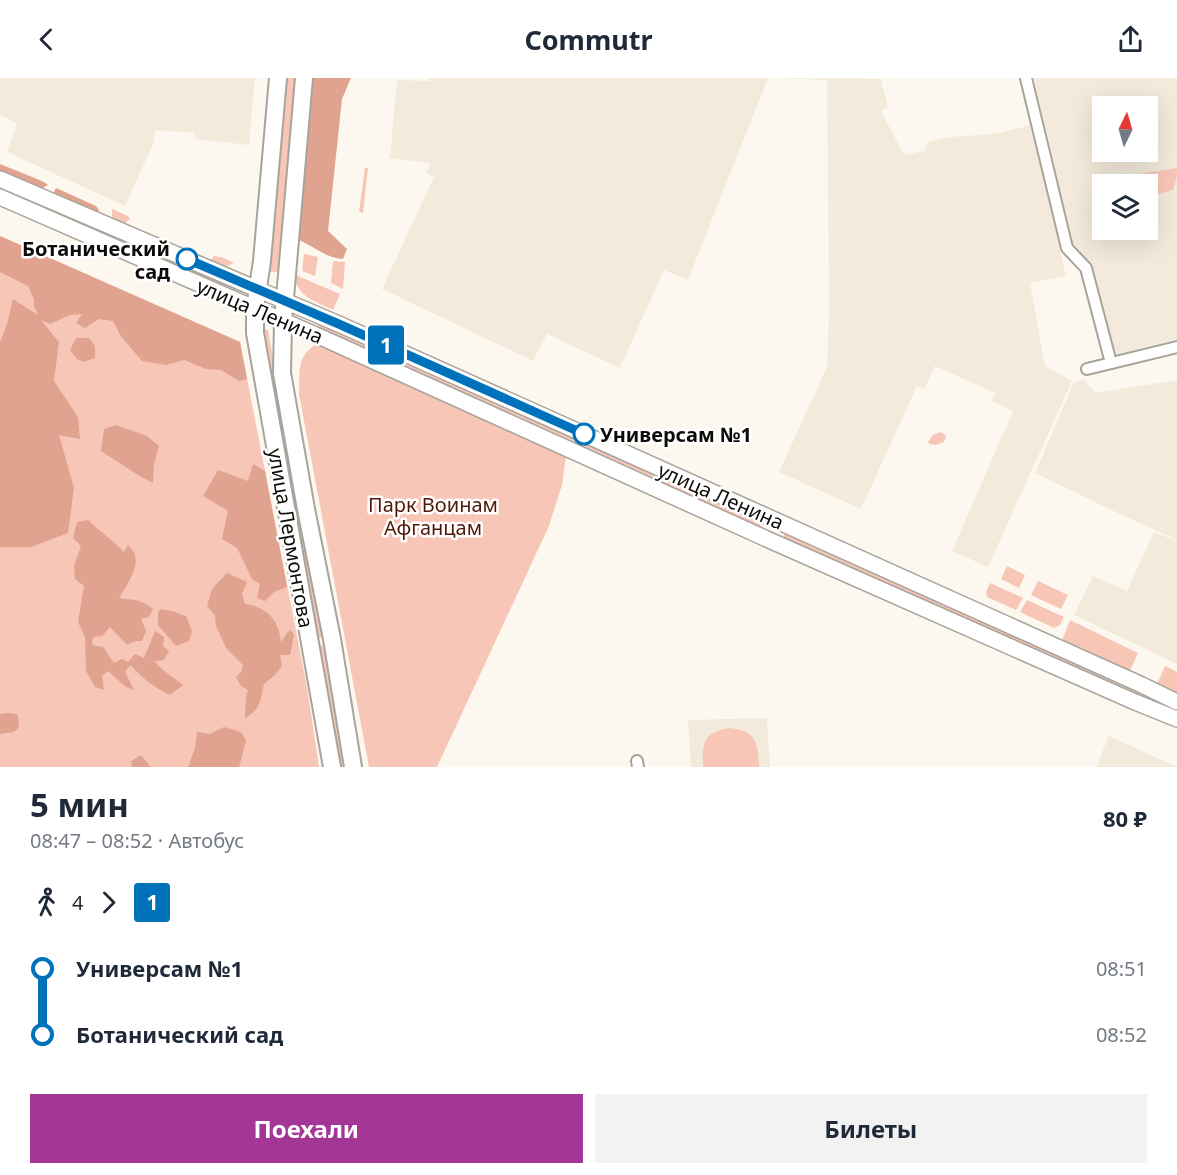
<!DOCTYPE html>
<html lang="ru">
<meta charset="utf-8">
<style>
:root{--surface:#fff;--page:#f2f2f3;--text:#1f2937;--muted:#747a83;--accent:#a43695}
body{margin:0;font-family:"Noto Sans",sans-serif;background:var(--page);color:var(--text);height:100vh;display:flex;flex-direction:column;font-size:22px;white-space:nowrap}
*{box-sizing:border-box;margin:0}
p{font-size:20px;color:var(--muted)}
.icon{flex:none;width:33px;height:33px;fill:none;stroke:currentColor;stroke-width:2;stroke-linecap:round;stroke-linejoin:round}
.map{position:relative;height:689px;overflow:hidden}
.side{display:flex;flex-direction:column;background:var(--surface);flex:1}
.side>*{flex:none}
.badge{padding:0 12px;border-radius:4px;font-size:21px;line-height:39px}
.needle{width:39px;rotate:5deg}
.fabs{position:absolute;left:1092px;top:18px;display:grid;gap:12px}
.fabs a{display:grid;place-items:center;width:66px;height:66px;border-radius:0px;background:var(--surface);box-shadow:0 6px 24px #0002;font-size:30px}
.map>.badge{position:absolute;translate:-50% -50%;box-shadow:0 0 0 3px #fff}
.legs{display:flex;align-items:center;gap:9px;height:66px;padding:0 30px;font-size:20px}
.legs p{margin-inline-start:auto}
.headline{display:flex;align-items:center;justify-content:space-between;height:102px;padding:0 30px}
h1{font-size:33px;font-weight:700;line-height:45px}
.action{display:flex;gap:12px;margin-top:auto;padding:12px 30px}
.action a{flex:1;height:69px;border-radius:0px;background:var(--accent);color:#fff;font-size:24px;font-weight:700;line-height:69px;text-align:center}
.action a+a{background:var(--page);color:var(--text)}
ul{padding:0 30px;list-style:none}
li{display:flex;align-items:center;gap:21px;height:66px;font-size:22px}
li i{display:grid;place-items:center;width:9px;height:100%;margin:0 8px;background:currentColor}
li i::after{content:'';width:15px;height:15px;margin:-8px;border:4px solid;border-radius:50%;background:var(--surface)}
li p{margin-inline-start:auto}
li:first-child i{background:linear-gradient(#0000 50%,currentColor 0)}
li:last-child i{background:linear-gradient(currentColor 50%,#0000 0)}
header{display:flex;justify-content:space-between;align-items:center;height:78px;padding:0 30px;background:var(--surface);font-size:27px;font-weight:700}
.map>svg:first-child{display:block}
.built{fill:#f3eadb;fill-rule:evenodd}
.green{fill:#f7c6b7}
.forest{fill:#dfa390}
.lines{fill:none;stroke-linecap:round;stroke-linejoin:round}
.street-casing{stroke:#a9a49b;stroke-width:14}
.secondary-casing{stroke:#a9a49b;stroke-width:18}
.primary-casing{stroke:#a9a49b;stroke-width:20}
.street{stroke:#fff;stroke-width:10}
.secondary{stroke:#fff;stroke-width:15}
.primary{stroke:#fff;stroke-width:16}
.line-1-casing{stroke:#fff;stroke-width:14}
.line-1{stroke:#0072bc;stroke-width:9}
.stop-1-dot{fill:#fff;stroke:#0072bc;stroke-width:3}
.labels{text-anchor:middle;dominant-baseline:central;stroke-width:5;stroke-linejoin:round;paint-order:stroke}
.stop-label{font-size:20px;font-weight:bold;fill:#0d0b08;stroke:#fff;text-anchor:end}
.street-label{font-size:20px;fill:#0d0b08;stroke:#fff}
.park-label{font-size:20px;fill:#4f1907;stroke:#fff}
</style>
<header><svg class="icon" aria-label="back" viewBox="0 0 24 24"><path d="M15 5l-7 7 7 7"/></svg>Commutr<svg class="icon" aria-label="share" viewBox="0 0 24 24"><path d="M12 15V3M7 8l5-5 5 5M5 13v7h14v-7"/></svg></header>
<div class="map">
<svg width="1177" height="689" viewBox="0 0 1177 689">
<rect width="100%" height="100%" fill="#fdf8ef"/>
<!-- built -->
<g class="built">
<path d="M0 0H255L249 67 195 61V55L155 52 154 64 125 128 7 74 17 45 0 37Z"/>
<path d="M429 0H768L688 202 664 192 620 290 547 256 533 283 382 211 434 99 426 95 431 85 390 80 397 2 429 3Z"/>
<path d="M773 0 881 1 888 29 881 33 904 77 924 73 928 64 949 59 994 56 1031 47 1066 198 1030 205 1045 288 1072 303 988 489 952 473 1013 333 992 323 995 315 935 288 924 311 917 308 861 431 779 394 827 289 829 230 827 2Z"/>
<path d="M1034 0H1177V261L1115 277 1092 189 1073 168ZM1102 28H1148V74H1102ZM1102 106H1148V152H1102Z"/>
<path d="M1084 301 1095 315 1177 302V462L1120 436 1035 395 1074 304Z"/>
<path d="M1154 454 1177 463V586L1074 537 1093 498 1127 513Z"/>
<path d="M767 640 770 689H691L688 642Z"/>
<path d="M1109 658 1177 689H1096Z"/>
</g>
<!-- green -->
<g class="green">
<path d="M285 0H297L281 191 277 194H271L269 192Z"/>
<path d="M365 90H368L363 135 359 134Z"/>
<path d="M1177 90V98L1173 112 1153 117 1148 106 1139 96Z"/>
<path d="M0 107 235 209 236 210 234 213 0 113Z"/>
<path d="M112 131 128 138 130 141 123 147 112 143Z"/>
<path d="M0 158 240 264 307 609 319 689H0Z"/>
<path d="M304 176 318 179 315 198 302 193Z"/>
<path d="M214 178 221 179 234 185 225 189 210 183Z"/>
<path d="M333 183 345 184 343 211 331 205Z"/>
<path d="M293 196 340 216 333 232C314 223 298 219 293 196Z"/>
<path d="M319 245 762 443 760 449 317 250Z"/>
<path d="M265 251 268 252 323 558 322 560H317L262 252Z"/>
<path d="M318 265 566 378 562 407 549 448 437 689H369L299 316C300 292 296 278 318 265Z"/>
<path d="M941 354 946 358 944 364 936 367 929 366 928 364 933 357Z"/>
<path d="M784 454 1174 629 1175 631 1172 634 784 460Z"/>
<path d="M1007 488 1025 497 1019 510 1001 501Z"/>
<path d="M1038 503 1068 517 1061 531 1031 517Z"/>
<path d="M990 505 1023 520 1016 532 987 519 986 514Z"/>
<path d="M1027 522 1064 539 1060 547 1054 550 1020 534Z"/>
<path d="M1070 542 1138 575 1129 595 1062 563Z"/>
<path d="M320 567 325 568 347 689H341L318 569Z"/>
<path d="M1165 588 1177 594V615L1157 606Z"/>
<path d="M729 650C756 652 758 665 759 689H703C702 664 703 655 729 650Z"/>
</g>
<!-- forest -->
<g class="forest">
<path d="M309 0H351L342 21 328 153 347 171 343 181C324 180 314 167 296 161Z"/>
<path d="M0 86 42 103 48 107 41 111 0 93Z"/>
<path d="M56 110 96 128 99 132 96 137 53 119 54 114Z"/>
<path d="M0 158 240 264 247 301 239 303 221 292 206 291 184 282 166 287 142 283 120 257 113 243 99 241 85 250 76 245 82 236 70 237 50 246 41 242 59 264 54 303 78 339 80 361 59 357 74 410 68 455 31 469H0V264L7 246 13 221 38 237 34 228V221L28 208 0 194Z"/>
<path d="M76 260H89L95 268V280L83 284 77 281 70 272Z"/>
<path d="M116 347 147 358 159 368 154 386 153 405 141 399 101 373 104 351Z"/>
<path d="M253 386 265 393 287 509 274 514 265 523 257 520 260 506 252 501 237 470 222 461 228 433 203 418 218 392 248 403Z"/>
<path d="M88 442C99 453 113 462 124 474L128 467C146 482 128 505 119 520 134 522 140 521 153 531L149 539 141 541 146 553 142 563H136L127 567 110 549 102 558 93 559 92 567 103 569 114 585 122 581 128 584 135 576 144 580 155 553 164 559 163 568 169 573 164 582 154 583 163 592 183 607 170 617C154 610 142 599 130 587L125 594 134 612 126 609 108 593 102 598 104 612 95 609 86 593 85 559 78 544 84 508 75 501 74 488 81 468 73 460 77 444Z"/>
<path d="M227 495 247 504 242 516 245 526C267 529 279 542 281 564L287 555 291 552 294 557 290 577H280L282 588 275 597 264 606C260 623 261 631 245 640L246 619 248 612 241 608 236 599 242 593 243 587 226 570 216 548 215 537 207 528 212 511Z"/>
<path d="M160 531 172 533 186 538 192 553 189 563 176 568 158 547V535Z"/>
<path d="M7 635 17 636 19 644 18 651 13 654 0 656V636Z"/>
<path d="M224 649 241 654 246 663 239 689H188L195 670 197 654 210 656Z"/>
<path d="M141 677 151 689H132L131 683Z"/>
</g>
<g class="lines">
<defs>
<g id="street">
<path d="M1026 0 1067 170 1086 190 1111 285"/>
<path d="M1087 291 1177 269"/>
<path d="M637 683 638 689"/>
</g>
<g id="secondary">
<path d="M0 101 341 247 1142 607 1177 624"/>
<path d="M0 119 325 261 769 462 1135 624 1177 641"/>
</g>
<g id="primary">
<path d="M278 0 262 183 255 230V255L332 689"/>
<path d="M304 0 283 243 282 295 306 431 332 561 353 689"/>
</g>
</defs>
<!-- street casing -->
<use href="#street" class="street-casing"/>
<!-- secondary casing -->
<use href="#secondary" class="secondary-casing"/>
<!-- primary casing -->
<use href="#primary" class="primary-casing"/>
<!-- street -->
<use href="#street" class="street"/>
<!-- secondary -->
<use href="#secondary" class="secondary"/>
<!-- primary -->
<use href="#primary" class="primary"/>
</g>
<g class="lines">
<defs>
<path id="line-1" d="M187 181 341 247 584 356"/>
</defs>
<!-- line-1 casing -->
<use href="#line-1" class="line-1-casing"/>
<!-- line-1 -->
<use href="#line-1" class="line-1"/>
</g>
<!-- markers -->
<g class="stop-1-dot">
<circle cx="187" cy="181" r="10"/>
<circle cx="584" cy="356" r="10"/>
</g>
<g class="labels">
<!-- stop labels -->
<g class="stop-label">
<text x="170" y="170">Ботанический<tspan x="170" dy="23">сад</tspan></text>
<text x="600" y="356" text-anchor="start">Универсам №1</text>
</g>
<!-- street labels -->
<g class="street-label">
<text transform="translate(260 233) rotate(23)">улица Ленина</text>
<text transform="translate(721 418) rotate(24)">улица Ленина</text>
<text transform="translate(291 460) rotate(80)">улица Лермонтова</text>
</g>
<!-- park labels -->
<g class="park-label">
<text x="433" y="426">Парк Воинам<tspan x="433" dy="23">Афганцам</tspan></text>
</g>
</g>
</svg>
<div class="fabs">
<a><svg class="needle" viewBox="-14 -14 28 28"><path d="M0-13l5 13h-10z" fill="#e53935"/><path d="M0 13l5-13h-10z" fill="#747a83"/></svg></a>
<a><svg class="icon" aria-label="layers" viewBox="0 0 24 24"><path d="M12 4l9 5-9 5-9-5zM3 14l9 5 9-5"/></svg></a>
</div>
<b class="badge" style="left:386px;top:267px;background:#0072bc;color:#fff">1</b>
</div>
<section class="side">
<div class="headline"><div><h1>5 мин</h1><p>08:47 – 08:52 · Автобус</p></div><b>80 ₽</b></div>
<div class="legs"><svg class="icon" aria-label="walk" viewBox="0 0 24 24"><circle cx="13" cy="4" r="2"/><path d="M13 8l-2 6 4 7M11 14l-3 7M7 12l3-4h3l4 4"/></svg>4<svg class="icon" aria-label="forward" viewBox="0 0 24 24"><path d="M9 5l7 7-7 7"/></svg><b class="badge" style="background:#0072bc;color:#fff">1</b></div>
<ul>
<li><i style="color:#0072bc"></i><b>Универсам №1</b><p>08:51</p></li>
<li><i style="color:#0072bc"></i><b>Ботанический сад</b><p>08:52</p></li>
</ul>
<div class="action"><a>Поехали</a><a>Билеты</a></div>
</section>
